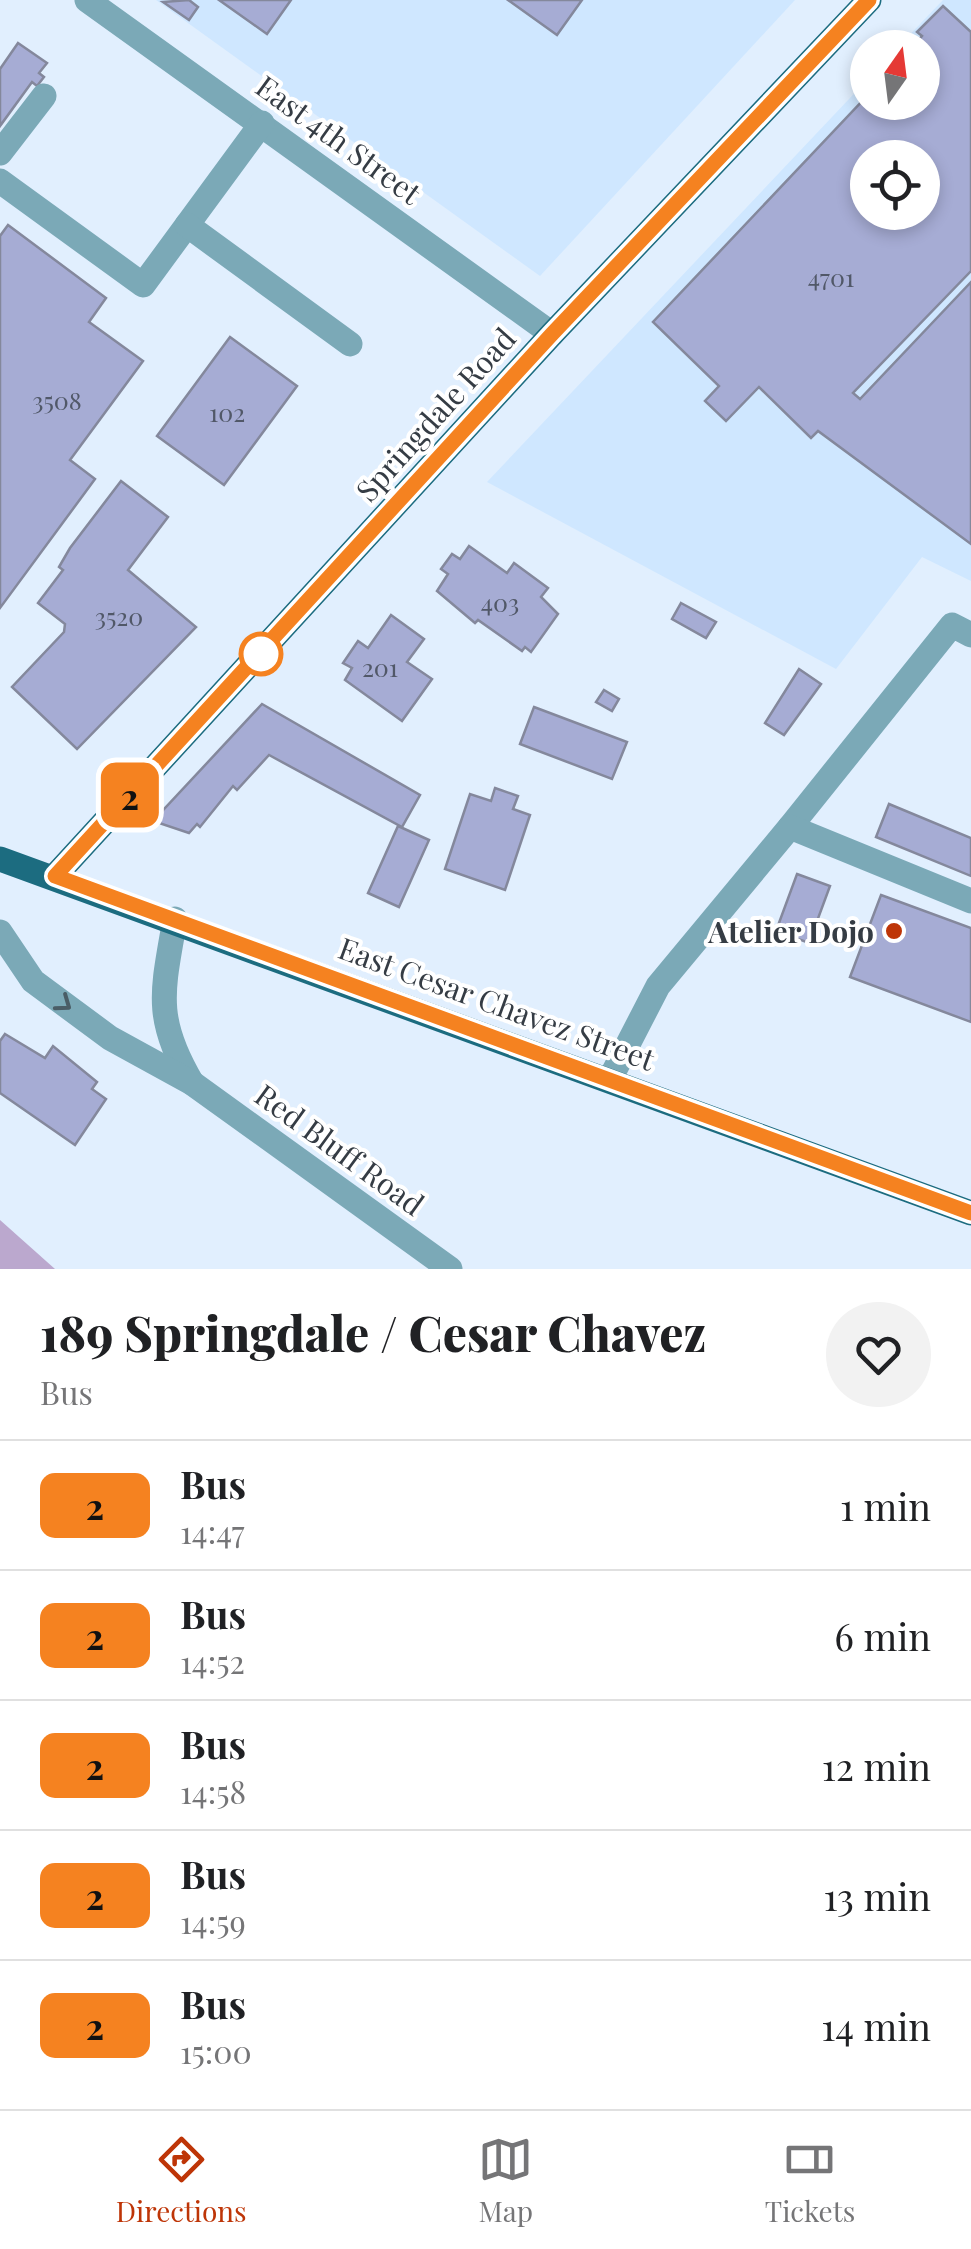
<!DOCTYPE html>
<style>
:root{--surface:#fff;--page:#f2f2f2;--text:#202124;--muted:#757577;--line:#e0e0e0;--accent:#be3507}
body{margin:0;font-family:"Playfair Display",serif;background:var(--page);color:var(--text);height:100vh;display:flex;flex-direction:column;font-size:38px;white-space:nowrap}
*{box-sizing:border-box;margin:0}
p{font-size:32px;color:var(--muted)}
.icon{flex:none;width:55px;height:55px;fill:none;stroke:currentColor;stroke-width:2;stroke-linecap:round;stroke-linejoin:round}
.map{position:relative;height:1269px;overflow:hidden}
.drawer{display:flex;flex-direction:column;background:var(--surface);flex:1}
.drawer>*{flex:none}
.badge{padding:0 20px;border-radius:15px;font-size:35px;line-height:65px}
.needle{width:65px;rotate:14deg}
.buttons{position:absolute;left:850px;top:30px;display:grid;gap:20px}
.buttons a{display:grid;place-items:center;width:90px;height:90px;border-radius:50%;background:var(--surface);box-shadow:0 5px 15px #0003;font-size:50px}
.map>.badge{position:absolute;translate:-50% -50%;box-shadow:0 0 0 5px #fff}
.round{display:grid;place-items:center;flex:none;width:105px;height:105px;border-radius:52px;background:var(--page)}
.overview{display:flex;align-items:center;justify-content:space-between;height:170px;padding:0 40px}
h1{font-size:48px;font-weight:800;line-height:75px}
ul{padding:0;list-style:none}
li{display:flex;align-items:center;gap:30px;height:130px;padding:0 40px;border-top:2px solid var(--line)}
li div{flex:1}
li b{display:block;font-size:38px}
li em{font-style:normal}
li .badge{min-width:110px;font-weight:700;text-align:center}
.tabs{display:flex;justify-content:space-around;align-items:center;height:140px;border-top:2px solid var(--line);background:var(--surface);font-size:28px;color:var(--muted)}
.tabs a{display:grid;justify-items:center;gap:5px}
.tabs .active{color:var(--accent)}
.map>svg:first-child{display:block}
.built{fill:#cfe7ff;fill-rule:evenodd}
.forest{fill:#bba8ce}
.building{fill:#a6acd4;stroke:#84889c;stroke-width:2.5;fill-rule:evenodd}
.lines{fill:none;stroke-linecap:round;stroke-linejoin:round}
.minor{stroke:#7ba9b7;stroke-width:25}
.major{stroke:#1c6c80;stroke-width:25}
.oneway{stroke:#4a5d66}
.line-casing{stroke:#fff;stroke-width:22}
.line{stroke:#f58220;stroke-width:15}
.stop-dot{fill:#fff;stroke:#f58220;stroke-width:5}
.poi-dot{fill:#be3507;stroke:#fff;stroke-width:4}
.labels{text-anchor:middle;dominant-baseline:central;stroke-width:8;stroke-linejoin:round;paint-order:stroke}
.number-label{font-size:25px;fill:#515868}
.street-label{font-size:30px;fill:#353c44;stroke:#fff}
.poi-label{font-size:30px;font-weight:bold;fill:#353c44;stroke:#fff;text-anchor:end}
</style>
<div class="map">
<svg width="971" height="1269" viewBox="0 0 971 1269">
<rect width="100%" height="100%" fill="#e1effe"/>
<!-- built -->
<g class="built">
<path d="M156 0H795L540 276Z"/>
<path d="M943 0H971V581L922 557 836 669 487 482 867 80 868 102H922V48L898 47ZM868 158H922V212H868Z"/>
</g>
<!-- forest -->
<path class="forest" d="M0 1220 55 1269H0Z"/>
<!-- building -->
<g class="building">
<path d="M189 0 198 7 189 20 163 2Z"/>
<path d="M219 0H291L267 34Z"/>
<path d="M508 0H582L557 35Z"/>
<path d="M943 6 971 32V271L853 393 860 399 971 282V544L818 431 811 438 759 387 726 421 705 401 719 386 653 322 868 95V102H922V48H912L922 36 917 32ZM868 158H922V212H868Z"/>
<path d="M18 43 47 63 39 73 44 77 37 86 32 82 0 126V69Z"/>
<path d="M8 225 106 298 89 322 143 361 70 460 95 479 0 608V236Z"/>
<path d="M230 337 297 386 224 485 157 436Z"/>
<path d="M121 481 168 517 128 570 196 627 77 749 12 687 64 632 65 624 38 603 63 570 59 567 70 548Z"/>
<path d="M469 546 507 573 514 563 548 588 541 597 558 614 531 652 525 647 522 651 478 620 475 623 437 591 448 574 441 569 452 554 460 559Z"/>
<path d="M681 603 716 622 706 638 672 619Z"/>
<path d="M391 615 424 639 407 662 432 679 402 721 345 680 352 668 343 663 358 641 368 648Z"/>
<path d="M799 669 821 684 784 735 765 723Z"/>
<path d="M604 690 619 699 612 711 596 702Z"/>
<path d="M262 704 420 795 402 827 269 755 237 790 233 786 200 827 197 824 189 833 153 821Z"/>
<path d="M534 707 627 742 612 779 520 744Z"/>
<path d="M495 788 518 796 513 809 530 815 505 890 445 869 470 794 491 801Z"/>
<path d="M889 804 971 838V876L876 837Z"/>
<path d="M398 826 429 840 399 907 368 893Z"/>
<path d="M797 874 830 886 809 943 776 931Z"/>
<path d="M881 895 971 928V1022L850 977Z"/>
<path d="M5 1034 45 1058 53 1046 97 1082 92 1089 106 1099 75 1145 0 1093V1041Z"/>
</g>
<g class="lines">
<!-- minor -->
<g class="minor">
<path d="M87 0 552 334"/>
<path d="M0 153 44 96"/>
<path d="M0 181 143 285 262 123"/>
<path d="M187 225 350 344"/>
<path d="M790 827 952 625 971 635"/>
<path d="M175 919C163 990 153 1017 192 1083"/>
<path d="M0 932 33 981 110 1038 192 1083 450 1269"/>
<path d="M610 1079 658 986 790 827 971 901"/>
</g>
<!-- major -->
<g class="major">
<path d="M0 859 971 1213"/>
<path d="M55 876 552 334 869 0"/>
</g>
</g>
<!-- one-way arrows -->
<defs><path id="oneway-chevron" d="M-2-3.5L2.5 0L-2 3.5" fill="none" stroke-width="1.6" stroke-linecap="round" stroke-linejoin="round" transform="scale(2.5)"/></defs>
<use class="oneway" href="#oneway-chevron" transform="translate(64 1004) rotate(36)"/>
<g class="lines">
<defs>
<path id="line" d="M869 0 552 334 55 876 971 1213"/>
</defs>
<!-- line casing -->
<use href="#line" class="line-casing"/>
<!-- line -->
<use href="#line" class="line"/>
</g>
<!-- markers -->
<circle class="stop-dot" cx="261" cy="654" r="20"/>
<circle class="poi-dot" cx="894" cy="931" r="10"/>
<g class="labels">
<!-- number labels -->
<g class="number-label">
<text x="831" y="276">4701</text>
<text x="57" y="399">3508</text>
<text x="227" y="411">102</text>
<text x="500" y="601">403</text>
<text x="119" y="615">3520</text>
<text x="380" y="666">201</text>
</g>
<!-- street labels -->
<g class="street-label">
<text transform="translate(339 139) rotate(36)">East 4th Street</text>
<text transform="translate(435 414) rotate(-48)">Springdale Road</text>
<text transform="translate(497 1003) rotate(20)">East Cesar Chavez Street</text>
<text transform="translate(340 1149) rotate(36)">Red Bluff Road</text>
</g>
<!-- poi labels -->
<g class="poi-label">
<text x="874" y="931">Atelier Dojo</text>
</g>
</g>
</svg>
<div class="buttons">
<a><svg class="needle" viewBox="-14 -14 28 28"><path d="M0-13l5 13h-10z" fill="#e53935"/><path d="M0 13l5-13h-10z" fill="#757577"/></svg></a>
<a><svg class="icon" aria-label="locate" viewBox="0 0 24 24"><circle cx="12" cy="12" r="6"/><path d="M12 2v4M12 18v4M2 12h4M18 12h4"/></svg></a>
</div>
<b class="badge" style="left:130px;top:795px;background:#f58220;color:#111">2</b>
</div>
<section class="drawer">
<div class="overview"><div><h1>189 Springdale / Cesar Chavez</h1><p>Bus</p></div><a class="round"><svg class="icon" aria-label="heart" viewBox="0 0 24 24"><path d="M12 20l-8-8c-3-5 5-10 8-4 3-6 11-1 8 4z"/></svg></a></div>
<ul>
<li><span class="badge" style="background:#f58220;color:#111">2</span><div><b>Bus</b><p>14:47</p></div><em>1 min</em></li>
<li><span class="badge" style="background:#f58220;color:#111">2</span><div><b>Bus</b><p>14:52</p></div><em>6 min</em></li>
<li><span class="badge" style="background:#f58220;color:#111">2</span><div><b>Bus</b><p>14:58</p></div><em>12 min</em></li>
<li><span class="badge" style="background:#f58220;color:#111">2</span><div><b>Bus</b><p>14:59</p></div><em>13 min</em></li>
<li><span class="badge" style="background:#f58220;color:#111">2</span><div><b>Bus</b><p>15:00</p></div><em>14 min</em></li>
</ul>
</section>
<nav class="tabs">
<a class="active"><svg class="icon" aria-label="directions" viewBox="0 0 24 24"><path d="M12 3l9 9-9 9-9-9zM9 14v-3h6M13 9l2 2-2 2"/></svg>Directions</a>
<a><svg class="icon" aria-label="map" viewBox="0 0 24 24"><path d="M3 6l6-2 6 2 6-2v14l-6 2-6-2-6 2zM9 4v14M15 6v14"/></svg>Map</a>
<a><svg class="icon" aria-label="tickets" viewBox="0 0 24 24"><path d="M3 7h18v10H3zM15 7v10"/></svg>Tickets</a>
</nav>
